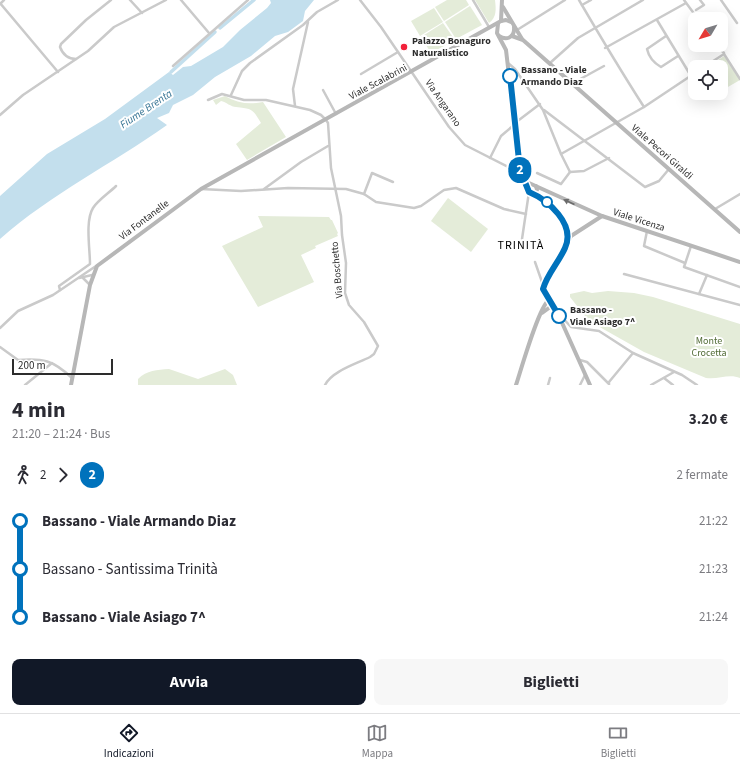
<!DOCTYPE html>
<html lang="it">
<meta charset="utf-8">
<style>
:root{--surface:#fff;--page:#f7f7f7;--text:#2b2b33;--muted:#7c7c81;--line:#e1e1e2;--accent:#111827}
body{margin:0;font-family:"Source Sans 3",sans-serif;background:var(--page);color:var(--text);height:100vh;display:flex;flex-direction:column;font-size:15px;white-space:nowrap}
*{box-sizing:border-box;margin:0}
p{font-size:13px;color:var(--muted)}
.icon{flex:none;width:22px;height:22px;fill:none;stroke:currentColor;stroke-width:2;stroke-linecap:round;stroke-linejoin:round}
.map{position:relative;height:385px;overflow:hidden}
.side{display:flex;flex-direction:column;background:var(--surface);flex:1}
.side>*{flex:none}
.badge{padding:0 8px;border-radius:13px;font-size:14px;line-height:26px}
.needle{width:26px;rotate:232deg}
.controls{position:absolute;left:688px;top:12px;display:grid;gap:8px}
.controls a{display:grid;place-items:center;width:40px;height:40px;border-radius:8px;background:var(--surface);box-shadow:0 4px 16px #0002;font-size:20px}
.scale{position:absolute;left:12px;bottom:10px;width:101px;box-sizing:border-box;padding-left:4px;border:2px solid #2d2d2d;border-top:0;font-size:11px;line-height:14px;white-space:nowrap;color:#2d2d2d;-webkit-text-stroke:3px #fff;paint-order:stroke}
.map>.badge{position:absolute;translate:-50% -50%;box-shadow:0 0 0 2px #fff}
.legs{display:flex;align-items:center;gap:6px;height:44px;padding:0 12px;font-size:13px}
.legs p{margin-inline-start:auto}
.summary{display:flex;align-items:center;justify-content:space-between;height:68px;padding:0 12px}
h1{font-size:22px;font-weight:700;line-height:30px}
.action{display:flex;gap:8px;margin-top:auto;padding:8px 12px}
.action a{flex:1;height:46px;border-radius:8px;background:var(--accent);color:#fff;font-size:16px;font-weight:700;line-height:46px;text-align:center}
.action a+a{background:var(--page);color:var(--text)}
ul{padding:0 12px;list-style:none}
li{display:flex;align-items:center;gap:14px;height:48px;font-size:15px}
li i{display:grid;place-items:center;width:6px;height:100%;margin:0 5px;background:currentColor}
li i::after{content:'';width:10px;height:10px;margin:-5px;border:3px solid;border-radius:50%;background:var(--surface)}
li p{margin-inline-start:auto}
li:first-child i{background:linear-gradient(#0000 50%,currentColor 0)}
li:last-child i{background:linear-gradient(currentColor 50%,#0000 0)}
.tab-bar{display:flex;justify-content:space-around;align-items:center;height:56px;border-top:1px solid var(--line);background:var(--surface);font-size:11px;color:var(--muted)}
.tab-bar a{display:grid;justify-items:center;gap:2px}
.tab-bar .current{color:var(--accent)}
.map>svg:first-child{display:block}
.green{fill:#e4ecd9}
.water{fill:#c3dfed}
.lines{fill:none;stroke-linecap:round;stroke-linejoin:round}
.canal{stroke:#c3dfed;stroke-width:3.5}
.street{stroke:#cacaca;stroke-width:2.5}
.secondary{stroke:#b7b7b7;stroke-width:4}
.oneway{fill:#6b6b6b}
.line-1-casing{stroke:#fff;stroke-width:9}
.line-1{stroke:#0072bc;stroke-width:6}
.poi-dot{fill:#f2213a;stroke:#fff;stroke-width:1.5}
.stop-1-dot{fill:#fff;stroke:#0072bc;stroke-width:2}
.labels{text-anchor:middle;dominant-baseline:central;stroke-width:4;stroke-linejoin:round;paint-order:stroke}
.poi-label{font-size:10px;font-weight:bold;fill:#2d2d2d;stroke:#fff;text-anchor:start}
.stop-label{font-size:10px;font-weight:bold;fill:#2d2d2d;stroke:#fff;text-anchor:start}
.street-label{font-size:10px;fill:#2d2d2d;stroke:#fff}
.park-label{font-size:10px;fill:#526c37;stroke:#fff}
.water-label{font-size:11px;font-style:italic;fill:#367494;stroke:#fff}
.quarter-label{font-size:12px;letter-spacing:1px;fill:#000;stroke:#fff}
</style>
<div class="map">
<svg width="740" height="385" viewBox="0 0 740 385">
<rect width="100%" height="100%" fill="#fff"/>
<!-- green -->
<g class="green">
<path d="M447 0H466L469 5 444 21 435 7Z"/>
<path d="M475 0H495C496 9 497 17 489 23Z"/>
<path d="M470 6 482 25 456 39 445 22Z"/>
<path d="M434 8 443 22 420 36 411 21Z"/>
<path d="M443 23 455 40 431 53 421 37Z"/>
<path d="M724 56 740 80 721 91V67H708Z"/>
<path d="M225 96C237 103 249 105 263 102L286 137 247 160 236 144 261 123C252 108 252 109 236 107 231 107 226 102 221 101L216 105 213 100Z"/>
<path d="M448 198 488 229 471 252 431 221Z"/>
<path d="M258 216 329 217 331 220H332L338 233 337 234 338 236 315 246 316 248 301 255 314 282 258 307 222 246 263 227Z"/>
<path d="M584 291 592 293 608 291 634 293 653 297 740 324V378C729 373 718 380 706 378L644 352 589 321 570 297V294Z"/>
<path d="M169 369 198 379 225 369 233 375 237 385H138V379C147 370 157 370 169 369Z"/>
</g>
<!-- water -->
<path class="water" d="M270 0H314L305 11 303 21 288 32 275 36 251 56 215 77 193 95 173 105 169 113 157 118 167 125C112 164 51 194 0 239V196L47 154 105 119 169 72 173 75 183 67 191 66 223 47 240 30 267 8 271 3Z"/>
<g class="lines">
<!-- canal -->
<g class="canal">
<path d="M220 28 254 0"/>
<path d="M171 72 215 32"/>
</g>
<!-- street -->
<g class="street">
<path d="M130 0 142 13"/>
<path d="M181 0 209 33"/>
<path d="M360 0 381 27 449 127 465 145 510 168 519 170"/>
<path d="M473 0 489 27"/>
<path d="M579 0C600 36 621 71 644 107"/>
<path d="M684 0 698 19"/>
<path d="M721 0 737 23"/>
<path d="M0 3 58 72"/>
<path d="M0 4 4 0"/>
<path d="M582 5 591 0"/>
<path d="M696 10 704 5 700 0"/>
<path d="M657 20 691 76"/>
<path d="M517 30 565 0"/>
<path d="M666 36 647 49C649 58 654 63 661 67L678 56"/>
<path d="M716 45 724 53"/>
<path d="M605 48 686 3"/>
<path d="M76 59C68 59 63 55 60 47L61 44 86 20 111 0"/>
<path d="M508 63 515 69 543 110 561 154 570 172 584 171 609 158"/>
<path d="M550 63 578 38 643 0"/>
<path d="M173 66 248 0"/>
<path d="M704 67 724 54 740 79"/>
<path d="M361 74 398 52"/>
<path d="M573 83 604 66"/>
<path d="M323 90 336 114"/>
<path d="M231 95 242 71 250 63 303 25 317 12 338 0"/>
<path d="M208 100 222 94 244 100H266L310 110 321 115 326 120 328 123 331 168 341 216 342 235 346 263 345 293 349 305 364 322 378 346 374 354 370 357C356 364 332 371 325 385"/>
<path d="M295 106 293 89 308 22"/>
<path d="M544 110 645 187 659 181 669 169"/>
<path d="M0 115 23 95 88 51 114 27 166 0"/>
<path d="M515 123 540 104"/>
<path d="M561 154 644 107 695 73"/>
<path d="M490 158 501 136 515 124"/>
<path d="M537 173 561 184 570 172"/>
<path d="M201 189 241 191 288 188 346 189 364 194 376 202 414 208 421 206 444 190 456 188 504 209 526 214"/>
<path d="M264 189 301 162 328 146"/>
<path d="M364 194 372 173 393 182"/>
<path d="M715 209 740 194"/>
<path d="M647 231 644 246 685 263"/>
<path d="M522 239 529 192"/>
<path d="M691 246 684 267 740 287"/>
<path d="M535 262 542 282 544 285"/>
<path d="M624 274 740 305"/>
<path d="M79 278 92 275"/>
<path d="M83 278 90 285"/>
<path d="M60 290 59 286 90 264C90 249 85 221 93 208 98 200 109 193 116 186"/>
<path d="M699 294 707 275"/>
<path d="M561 316 571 327 599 331 633 353 682 375 697 385"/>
<path d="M0 328 18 311 53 295 96 266"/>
<path d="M0 347 18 360C43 358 53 360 72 378"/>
<path d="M580 360 587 362 608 383"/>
<path d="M664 378 673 385"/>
<path d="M25 385 52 363"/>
<path d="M548 385 550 378"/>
<path d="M580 385 585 375"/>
<path d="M609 385V382L633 353"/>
<path d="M651 385 674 372"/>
</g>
<!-- secondary -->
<g class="secondary">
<path d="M503 7 522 39"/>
<path d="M501 21 502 0"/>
<path d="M498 24 497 33 506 50 520 170 529 192 535 193 537 190 536 186"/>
<path d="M499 36C507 41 515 37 514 27"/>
<path d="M512 36 523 40 740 232"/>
<path d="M523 178 529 183 602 216 740 262"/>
<path d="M534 193C551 203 569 221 567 242"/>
<path d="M542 313 553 305"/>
<path d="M71 385 90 285 97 266 201 189 501 21 506 20 511 22"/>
<path d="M516 385C521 370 539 306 549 300"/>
<path d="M590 385 559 316 543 289 571 236 602 216"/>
</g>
</g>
<!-- one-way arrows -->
<defs><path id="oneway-solid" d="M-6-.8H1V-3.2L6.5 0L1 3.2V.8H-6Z"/></defs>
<use class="oneway" href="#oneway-solid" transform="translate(569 202) rotate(-156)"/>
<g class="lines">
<defs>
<path id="line-1" d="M510 76 520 170 529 192C548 200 576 224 565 248 559 262 547 274 543 289L559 316"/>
</defs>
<!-- line-1 casing -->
<use href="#line-1" class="line-1-casing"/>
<!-- line-1 -->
<use href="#line-1" class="line-1"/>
</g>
<!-- markers -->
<circle class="poi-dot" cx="404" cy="47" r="4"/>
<g class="stop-1-dot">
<circle cx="510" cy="76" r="7"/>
<circle cx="547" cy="202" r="5"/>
<circle cx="559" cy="316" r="7"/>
</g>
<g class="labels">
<!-- poi labels -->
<g class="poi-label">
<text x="412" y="41">Palazzo Bonaguro<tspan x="412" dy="12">Naturalistico</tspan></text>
</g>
<!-- stop labels -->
<g class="stop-label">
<text x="521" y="70">Bassano - Viale<tspan x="521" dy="12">Armando Diaz</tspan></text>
<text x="570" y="310">Bassano -<tspan x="570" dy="12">Viale Asiago 7^</tspan></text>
</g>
<!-- street labels -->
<g class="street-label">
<text transform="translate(378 82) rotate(-28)">Viale Scalabrini</text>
<text transform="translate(443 103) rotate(55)">Via Angarano</text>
<text transform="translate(662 152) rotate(41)">Viale Pecori Giraldi</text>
<text transform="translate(144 220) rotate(-37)">Via Fontanelle</text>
<text transform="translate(639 220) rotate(18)">Viale Vicenza</text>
<text transform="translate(337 270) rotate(-95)">Via Boschetto</text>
</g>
<!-- park labels -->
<g class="park-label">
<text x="709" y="341">Monte<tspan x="709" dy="12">Crocetta</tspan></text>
</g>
<!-- water labels -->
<g class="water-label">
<text transform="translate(146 109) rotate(-34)">Fiume Brenta</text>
</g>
<!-- quarter labels -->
<g class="quarter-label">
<text x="521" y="245">TRINITÀ</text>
</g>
</g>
</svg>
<div class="controls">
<a><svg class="needle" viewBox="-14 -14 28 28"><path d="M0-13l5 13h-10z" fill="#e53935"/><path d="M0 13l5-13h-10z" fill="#7c7c81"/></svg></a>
<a><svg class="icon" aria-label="locate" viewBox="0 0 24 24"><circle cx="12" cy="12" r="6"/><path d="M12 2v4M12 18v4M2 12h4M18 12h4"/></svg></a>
</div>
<div class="scale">200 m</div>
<b class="badge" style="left:520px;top:170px;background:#0072bc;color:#fff">2</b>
</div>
<section class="side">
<div class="summary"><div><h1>4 min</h1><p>21:20 – 21:24 · Bus</p></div><b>3.20 €</b></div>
<div class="legs"><svg class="icon" aria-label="walk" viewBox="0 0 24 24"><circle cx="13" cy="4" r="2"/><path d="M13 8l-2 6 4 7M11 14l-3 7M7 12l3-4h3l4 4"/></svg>2<svg class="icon" aria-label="forward" viewBox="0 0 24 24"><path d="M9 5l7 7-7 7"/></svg><b class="badge" style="background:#0072bc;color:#fff">2</b><p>2 fermate</p></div>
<ul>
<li><i style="color:#0072bc"></i><b>Bassano - Viale Armando Diaz</b><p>21:22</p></li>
<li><i style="color:#0072bc"></i><span>Bassano - Santissima Trinità</span><p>21:23</p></li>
<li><i style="color:#0072bc"></i><b>Bassano - Viale Asiago 7^</b><p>21:24</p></li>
</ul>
<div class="action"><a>Avvia</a><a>Biglietti</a></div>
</section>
<nav class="tab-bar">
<a class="current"><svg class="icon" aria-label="directions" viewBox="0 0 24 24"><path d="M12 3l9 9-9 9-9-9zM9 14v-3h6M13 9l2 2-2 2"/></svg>Indicazioni</a>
<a><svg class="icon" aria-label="map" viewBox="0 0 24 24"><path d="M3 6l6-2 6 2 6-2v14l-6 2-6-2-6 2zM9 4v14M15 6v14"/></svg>Mappa</a>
<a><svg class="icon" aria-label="tickets" viewBox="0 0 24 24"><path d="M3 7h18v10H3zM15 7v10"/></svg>Biglietti</a>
</nav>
